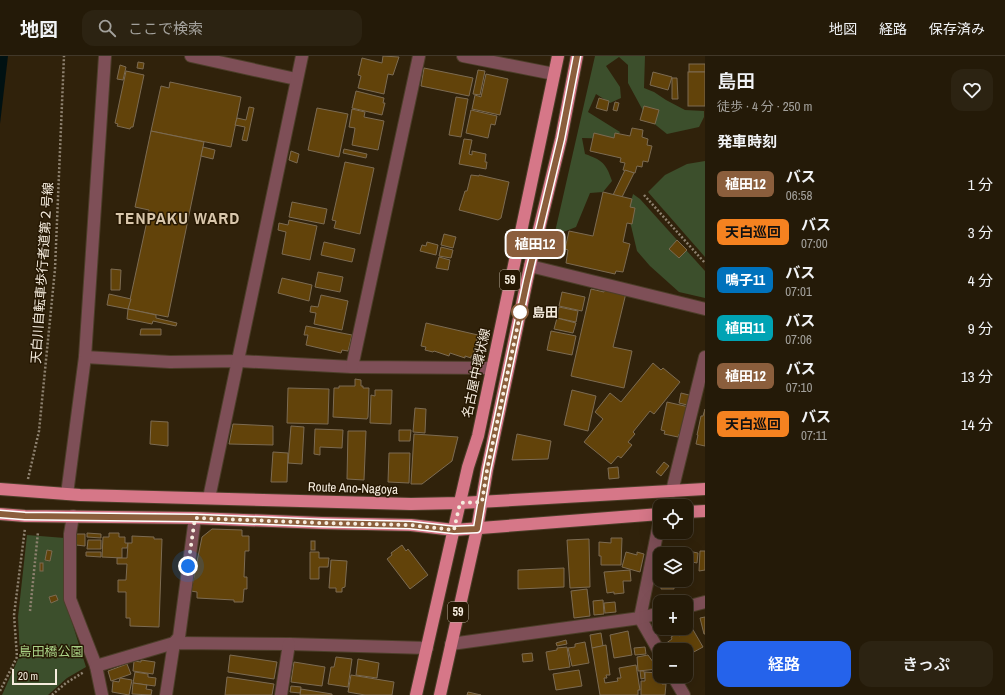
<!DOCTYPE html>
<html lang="ja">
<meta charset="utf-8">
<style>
:root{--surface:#241a08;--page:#2c2312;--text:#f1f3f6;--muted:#a3a19c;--line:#413829;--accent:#2563eb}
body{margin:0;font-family:"Archivo Narrow","Noto Sans JP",sans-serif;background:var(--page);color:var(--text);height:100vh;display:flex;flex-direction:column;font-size:15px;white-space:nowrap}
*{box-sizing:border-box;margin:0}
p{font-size:13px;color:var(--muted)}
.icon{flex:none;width:22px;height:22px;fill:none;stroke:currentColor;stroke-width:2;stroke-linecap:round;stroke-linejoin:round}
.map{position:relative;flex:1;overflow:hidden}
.side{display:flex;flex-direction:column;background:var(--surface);width:300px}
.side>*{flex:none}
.badge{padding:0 8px;border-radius:6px;font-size:14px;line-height:26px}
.fabs{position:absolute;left:653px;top:443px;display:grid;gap:8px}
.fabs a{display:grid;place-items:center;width:40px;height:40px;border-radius:8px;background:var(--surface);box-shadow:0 4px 16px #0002,0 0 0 1px var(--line);font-size:20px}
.scale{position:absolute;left:12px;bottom:10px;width:45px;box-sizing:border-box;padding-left:4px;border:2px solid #f6eddf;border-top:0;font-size:11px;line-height:14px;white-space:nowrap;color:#f6eddf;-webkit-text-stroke:3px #261803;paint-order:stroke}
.you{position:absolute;width:20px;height:20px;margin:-10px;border:3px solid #fff;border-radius:50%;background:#1a73e8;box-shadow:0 0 0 6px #1a73e833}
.map>.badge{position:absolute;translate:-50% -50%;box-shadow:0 0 0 2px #fff}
h2{padding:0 12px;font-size:15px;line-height:36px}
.round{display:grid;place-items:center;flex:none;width:42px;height:42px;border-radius:12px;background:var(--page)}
.summary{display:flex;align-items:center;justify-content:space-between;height:68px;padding:0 12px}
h1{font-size:19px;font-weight:600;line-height:30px}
.primary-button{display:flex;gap:8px;margin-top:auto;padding:8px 12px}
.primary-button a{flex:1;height:46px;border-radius:12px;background:var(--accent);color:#fff;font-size:16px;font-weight:600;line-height:46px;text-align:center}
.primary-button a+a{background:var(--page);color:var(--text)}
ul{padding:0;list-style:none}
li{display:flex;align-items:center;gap:12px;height:48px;padding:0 12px}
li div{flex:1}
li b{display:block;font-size:15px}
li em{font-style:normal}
li .badge{min-width:44px;font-weight:700;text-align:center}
header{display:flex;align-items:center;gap:24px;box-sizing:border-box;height:56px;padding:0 20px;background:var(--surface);border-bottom:1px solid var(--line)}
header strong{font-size:19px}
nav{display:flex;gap:22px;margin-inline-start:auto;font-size:14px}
.search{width:280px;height:36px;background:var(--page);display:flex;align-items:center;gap:10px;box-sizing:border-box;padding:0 14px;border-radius:12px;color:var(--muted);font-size:15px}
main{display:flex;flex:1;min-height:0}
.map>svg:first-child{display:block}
.green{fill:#3c4f2c}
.water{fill:#001112}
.building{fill:#62430a;stroke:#7c6b52}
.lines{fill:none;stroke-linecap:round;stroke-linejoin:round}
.minor-casing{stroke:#4c3e29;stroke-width:14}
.major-casing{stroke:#4c3e29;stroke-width:14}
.path{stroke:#8e8270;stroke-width:2.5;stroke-dasharray:2 2;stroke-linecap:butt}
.minor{stroke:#7e4f57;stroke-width:12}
.major{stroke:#d67788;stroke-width:12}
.line-casing{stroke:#fff;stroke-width:9}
.line{stroke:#8b5e3c;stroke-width:6}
.walk{stroke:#f6eddf;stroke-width:4;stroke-dasharray:0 7.2}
.stop-dot{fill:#fff;stroke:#8b5e3c;stroke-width:2}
.labels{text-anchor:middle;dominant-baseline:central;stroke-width:3;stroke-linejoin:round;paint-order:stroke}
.shield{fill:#261803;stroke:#b8ad9d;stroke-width:1}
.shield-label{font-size:12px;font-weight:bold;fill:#f6eddf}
.street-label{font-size:13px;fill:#f6eddf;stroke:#261803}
.stop-label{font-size:13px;font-weight:bold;fill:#f6eddf;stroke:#261803;text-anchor:start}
.park-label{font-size:13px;fill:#aad387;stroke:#261803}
.district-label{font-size:17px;font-weight:bold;letter-spacing:1px;fill:#d9c7ac;stroke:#261803}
</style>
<header>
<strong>地図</strong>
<div class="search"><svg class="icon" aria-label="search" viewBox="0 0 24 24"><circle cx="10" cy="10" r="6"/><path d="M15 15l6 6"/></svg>ここで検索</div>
<nav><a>地図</a><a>経路</a><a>保存済み</a></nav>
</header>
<main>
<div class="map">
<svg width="705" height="639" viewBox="0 0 705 639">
<rect width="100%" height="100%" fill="#30220b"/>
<!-- green -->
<g class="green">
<path d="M595 0H645L644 32 654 36 666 44 685 54 704 55V61L699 71 667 78 647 62 628 27V9L619 1 606 10 620 31 621 42 610 47 596 38 588 56 620 76 616 83 582 82 585 98C602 104 606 107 612 125L603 136 590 137 576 171 566 175 555 176Z"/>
<path d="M705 105V201L648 136 665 119 687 108Z"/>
<path d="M633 138 640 143 705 215V242L679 236 650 210 637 195 628 157Z"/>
<path d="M27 479 65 482V544L86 611 67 622 48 639H2L20 599 18 561Z"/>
</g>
<!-- water -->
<path class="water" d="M0 0H8L0 68Z"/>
<!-- building -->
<g class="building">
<path d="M383 0 399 1 393 19 388 18 384 38 358 32 361 20 358 19 362 2 382 7Z"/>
<path d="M138 6 144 7 143 13 137 12Z"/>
<rect x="689" y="8" width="16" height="8"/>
<path d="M120 9 126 11 123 24 117 23Z"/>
<path d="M424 12 473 22 469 40 421 30Z"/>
<path d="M478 14 485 15 480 39 473 38Z"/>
<path d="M126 15 144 19 133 71H131L130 73 117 70 118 68 115 67Z"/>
<path d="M653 16 672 21 668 34 650 29Z"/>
<rect x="688" y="16" width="17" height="34"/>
<path d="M486 18 508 23 500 59 472 53 475 39 481 41Z"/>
<path d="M672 22H677L678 43H672Z"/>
<path d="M170 26 241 41 231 91 151 75 161 30 169 32Z"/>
<path d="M356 35 384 42 383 47H385L382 59 352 52Z"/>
<path d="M456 41 468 43 461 81 449 79Z"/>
<path d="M599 42 609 45 607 55 596 52Z"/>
<path d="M615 46 619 47 617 55 613 54Z"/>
<path d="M644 50 659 54 655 68 640 64Z"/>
<path d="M249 51 254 52 247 85 242 84 245 71 235 69 237 62 246 64Z"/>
<path d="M317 52 348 58 339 101 308 94Z"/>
<path d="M352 53 365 56 364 61 384 65 378 94 352 89 355 72 349 71Z"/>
<path d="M471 54 497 60 495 69 491 68 488 82 466 77Z"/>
<path d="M632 72 643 74 642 81 648 83 647 89 652 90 648 106 643 105 642 111 637 110 635 117 623 114 625 107 620 106 621 102 590 95 594 77 614 82 615 77 630 80Z"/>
<path d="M151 75 204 86 168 261 128 253 147 165H144V161L148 162 149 154 135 151Z"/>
<path d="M464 83 472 84 469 98 472 99V95L486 98 485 106H487L486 113 459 108Z"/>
<path d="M203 91 215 94 213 103 201 100Z"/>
<path d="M344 93 367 98 366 102 343 97Z"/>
<path d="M291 95 299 98 297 107 289 104Z"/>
<path d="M345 106 374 112 360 178 334 172 336 165 332 164Z"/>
<path d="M625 114 634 117 622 141 613 139Z"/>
<path d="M471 119 479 120V119L509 126 501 162 498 164 459 154 465 135H467Z"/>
<path d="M603 136 632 143 630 151 635 152 632 168 627 167 623 186 630 188 623 216 616 215 615 218 566 207 568 194 565 193 569 175 593 180Z"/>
<path d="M292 146 327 153 324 168 289 161Z"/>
<path d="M289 164 317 170 310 204 282 198 286 176 278 174 279 167 288 169Z"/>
<path d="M444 178 456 181 453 192 441 189Z"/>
<path d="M677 184 687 194 679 202 669 193Z"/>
<path d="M324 186 355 193 352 206 321 199Z"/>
<path d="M427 186 438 189 436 199 420 195 422 189 426 190Z"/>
<path d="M441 191 453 194 451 202 439 200Z"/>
<path d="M439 201 450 204 448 214 436 212Z"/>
<path d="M111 213 121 214 120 234H111Z"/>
<path d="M318 216 343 221 340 236 315 231Z"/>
<path d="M282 222 312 229 309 245 278 237Z"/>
<path d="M605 232 626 237 613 291 632 295 624 332 571 320 591 233 604 236Z"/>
<path d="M562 236 585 241 582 255 559 250Z"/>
<path d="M109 238 131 243 128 253 107 249Z"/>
<path d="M321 239 348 245 342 274 314 268 316 257 310 256 311 250 318 251Z"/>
<path d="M559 251 578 255 576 266 557 262Z"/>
<path d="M128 253 156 259V262L177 267 176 270 153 265 152 268 127 263Z"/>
<path d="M557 262 576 267 573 277 554 273Z"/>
<path d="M426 267 478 279 473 300H471V302L465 300V302L450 297 449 300 434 295 433 296 425 294 426 291 421 290Z"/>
<path d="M306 270 352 279 348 295 342 294 341 297 306 289 308 279H304Z"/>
<path d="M141 273H161V279H140Z"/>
<path d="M551 275 576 280 572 299 547 294Z"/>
<path d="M653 307 661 314 663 312 680 326 654 358 650 355 633 376 635 378 628 386 632 389 621 402 618 400 611 408 584 386 603 363 595 356 610 337 621 346Z"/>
<path d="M355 323 361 324V330H363V332H369L368 361 367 363 333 361 334 332H339V330H355Z"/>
<path d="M288 332 329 333 328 368 287 367Z"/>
<path d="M375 334H392L391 368 370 367 371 339 375 340Z"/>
<path d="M572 334 596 340 588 375 564 369Z"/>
<path d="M681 337 693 340 691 350 679 347Z"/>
<path d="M667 346 689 351 683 379 679 378 678 381 664 378 665 375 661 374Z"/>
<path d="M415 352 426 353 425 377 413 376Z"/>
<path d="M705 353V390L696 388 698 379H697L701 360H703Z"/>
<path d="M151 365 168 366V390L150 388Z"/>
<path d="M233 368 273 370V389L229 388Z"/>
<path d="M291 370 304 371 302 408 288 407Z"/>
<path d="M315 373 343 374 342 392 320 391V399L314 398Z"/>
<path d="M399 374H411L410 385H399Z"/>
<path d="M348 375H366L364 424 347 423Z"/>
<path d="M414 378 458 381 452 405 422 428H411Z"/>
<path d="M517 378 551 385 548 403 512 404Z"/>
<path d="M273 396 288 397 287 426H271Z"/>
<path d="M389 397H410L409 427 388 426Z"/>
<path d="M664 406 669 410 661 420 656 416Z"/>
<path d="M618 411 619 422 609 423 608 412Z"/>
<path d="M212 473 242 474V480H249V495H245L244 521H247V533H244L243 546H234V544L197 542V536L191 535 202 481Z"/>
<path d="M87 477 101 478V482L87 481Z"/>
<path d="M109 477H119V481H125V487H128L127 492H122V502L102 501 103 481H109Z"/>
<path d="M76 478H85V490L76 489Z"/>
<path d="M132 480 154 481V483H162L159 571 130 570V562H126V536H118V524H126L127 508H117V502H127L128 487H132Z"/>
<path d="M611 482H622L621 509H601V500H599V486L611 487Z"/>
<path d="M589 483 590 531 570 532 567 484Z"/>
<path d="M88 484H101V493H87Z"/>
<rect x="311" y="485" width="4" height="9"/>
<path d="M402 489 406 495 408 493 428 519 410 533 387 503 392 499 391 497Z"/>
<path d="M47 494 52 495 50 505 45 504Z"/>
<path d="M700 495H705V514L699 515Z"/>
<path d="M86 496H101V501L86 500Z"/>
<path d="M310 496H319V502H329L328 511H319V523H310Z"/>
<path d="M626 496 637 499V496L644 498 640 516 622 511Z"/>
<path d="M693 496 698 497 697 507 692 506Z"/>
<path d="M331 504 347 505 345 531 342 532V536H336V532H329Z"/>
<rect x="40" y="507" width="3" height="8"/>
<path d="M564 512V531L518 533V514Z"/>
<path d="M630 514 631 525H623L624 537 614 538V536L607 537 604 516Z"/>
<path d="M661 524H678V525L661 526Z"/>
<path d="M674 525V533H661V526Z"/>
<path d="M587 533 590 560 574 562 571 535Z"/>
<path d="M56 539 58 544 51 547 49 541Z"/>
<path d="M603 544 604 558 594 559 593 545Z"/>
<path d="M615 546 616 556 605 557 604 547Z"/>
<path d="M705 561V578H704L700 562Z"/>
<path d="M692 572 703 591 690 598 689 596 686 598V594H669L665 588 672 583 671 581 678 577 679 580Z"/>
<path d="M628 575 632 599 614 602 610 579Z"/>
<path d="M601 577 603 590 592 592 590 579Z"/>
<path d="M566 584 567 588 557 590 556 587Z"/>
<path d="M585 586 589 607 572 610 568 592 575 591V588Z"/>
<path d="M606 589 610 619H606L607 622H604L605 627 618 625 617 622H621L619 612 636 609 640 634H638V639H600L592 592Z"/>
<path d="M567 591 570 611 549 614 546 596 557 594V592Z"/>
<path d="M645 591 646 598 635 599 634 592Z"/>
<path d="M532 597 533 605 523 606 522 598Z"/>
<path d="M230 599 277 606 274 623 228 616Z"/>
<path d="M648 599 658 613 638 615 637 601Z"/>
<path d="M336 601 352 603 348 631 328 628 331 611H334Z"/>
<path d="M358 603 379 607 377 622 356 619Z"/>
<path d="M141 604 155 606 153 618 133 615 134 605 141 606Z"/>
<path d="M294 606 325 611 322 630 291 626Z"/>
<path d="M127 608 131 618 111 625 108 615Z"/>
<path d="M579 614 582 630 556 634 553 618Z"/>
<path d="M640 615H644L645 622 641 623Z"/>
<path d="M135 616 148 618V621L156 622 155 630 133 627Z"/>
<path d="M645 616 657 617V620H659V625H663L662 628H666L665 639H641V625H645Z"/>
<path d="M351 619 394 626 392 639H365L348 636Z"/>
<path d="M227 621 274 628 272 639H225Z"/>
<path d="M120 622 132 624 129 639 112 636 113 625 119 626Z"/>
<path d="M133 627 147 629 146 633 152 634 151 639 132 638Z"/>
<path d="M291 630 301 631 300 637 290 636Z"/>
<path d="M301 633 332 638V639H300Z"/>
<path d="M468 636 481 639H467Z"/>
</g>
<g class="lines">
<defs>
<g id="minor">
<path d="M191 0 296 23"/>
<path d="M463 0 554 18"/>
<path d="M530 210 705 253"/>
<path d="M85 301 170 306 239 305 352 311 491 312"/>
<path d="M352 311 419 0"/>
<path d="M672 435 705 301"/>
<path d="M67 438 85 301 105 0"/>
<path d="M209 442 302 0"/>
<path d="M73 460 70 478V543L96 610"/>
<path d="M660 463 640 562 660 597"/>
<path d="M686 551 705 546"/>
<path d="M451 588 640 562 660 557"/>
<path d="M673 620 684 639"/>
<path d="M102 639 96 610 174 587 289 588 427 592"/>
<path d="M166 639 174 587 179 581 195 462"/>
<path d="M281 639 289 588"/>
</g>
<g id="major">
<path d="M0 433 80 439 411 448 460 447 705 433"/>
<path d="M686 456 705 455"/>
<path d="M0 458 25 460 195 462 322 467 411 469 454 474 660 458"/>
<path d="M416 639 468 411 478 380 558 0"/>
<path d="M440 639 477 473 487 414 530 210 561 83 577 0"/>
</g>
</defs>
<!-- minor casing -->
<use href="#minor" class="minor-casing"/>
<!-- major casing -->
<use href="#major" class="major-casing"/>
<!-- path -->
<g class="path">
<path d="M644 139 705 207"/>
<path d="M28 423 39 375 55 213 64 0"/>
<path d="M30 555 38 476"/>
<path d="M0 635 17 601 14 559 25 472"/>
<path d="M52 639 66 627 84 616"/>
</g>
<!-- minor -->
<use href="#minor" class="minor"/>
<!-- major -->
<use href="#major" class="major"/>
</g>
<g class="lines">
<defs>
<path id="line" d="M0 458 25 460 195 462 322 467 410 469 454 474 477 473 487 414 527 225 561 83 577 0"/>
</defs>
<!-- line casing -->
<use href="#line" class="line-casing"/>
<!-- line -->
<use href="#line" class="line"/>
<!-- walk -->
<path class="walk" d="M188 510 195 462 322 467 410 469 454 474 460 447 482 446 487 414 521 254 520 256"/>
</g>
<!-- markers -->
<circle class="stop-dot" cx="520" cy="256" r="8"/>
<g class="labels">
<!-- shield labels -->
<g class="shield">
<rect x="500" y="214" width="20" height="20" rx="3"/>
<rect x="448" y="546" width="20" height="20" rx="3"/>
</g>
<g class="shield-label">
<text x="510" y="224">59</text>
<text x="458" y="556">59</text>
</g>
<!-- street labels -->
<g class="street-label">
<text transform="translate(42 217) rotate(-86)">天白川自転車歩行者道第２号線</text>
<text transform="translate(476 317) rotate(-78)">名古屋中環状線</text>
<text transform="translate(353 432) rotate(2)">Route Ano-Nagoya</text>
</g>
<!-- stop labels -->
<g class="stop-label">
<text x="532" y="256">島田</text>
</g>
<!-- park labels -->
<g class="park-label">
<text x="51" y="595">島田橋公園</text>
</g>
<!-- district labels -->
<g class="district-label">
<text x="178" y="161">TENPAKU WARD</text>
</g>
</g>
</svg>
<div class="fabs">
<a><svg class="icon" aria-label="locate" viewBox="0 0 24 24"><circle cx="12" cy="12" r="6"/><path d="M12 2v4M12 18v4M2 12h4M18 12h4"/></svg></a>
<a><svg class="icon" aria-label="layers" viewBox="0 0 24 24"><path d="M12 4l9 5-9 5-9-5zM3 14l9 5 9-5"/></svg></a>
<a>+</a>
<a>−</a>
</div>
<div class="scale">20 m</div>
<div class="you" style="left:188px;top:510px"></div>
<b class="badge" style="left:535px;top:188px;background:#8b5e3c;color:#fff">植田12</b>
</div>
<section class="side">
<div class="summary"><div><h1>島田</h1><p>徒歩 · 4 分 · 250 m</p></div><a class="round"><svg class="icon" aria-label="heart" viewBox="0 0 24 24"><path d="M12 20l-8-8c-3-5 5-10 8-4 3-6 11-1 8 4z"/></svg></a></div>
<h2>発車時刻</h2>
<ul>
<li><span class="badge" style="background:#8b5e3c;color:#fff">植田12</span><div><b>バス</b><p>06:58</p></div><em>1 分</em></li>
<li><span class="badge" style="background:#f58220;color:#111">天白巡回</span><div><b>バス</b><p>07:00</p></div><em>3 分</em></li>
<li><span class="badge" style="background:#0072bc;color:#fff">鳴子11</span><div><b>バス</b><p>07:01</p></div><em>4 分</em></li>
<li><span class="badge" style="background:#00a3b4;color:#fff">植田11</span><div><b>バス</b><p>07:06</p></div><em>9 分</em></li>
<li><span class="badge" style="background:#8b5e3c;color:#fff">植田12</span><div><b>バス</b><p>07:10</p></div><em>13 分</em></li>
<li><span class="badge" style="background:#f58220;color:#111">天白巡回</span><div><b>バス</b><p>07:11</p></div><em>14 分</em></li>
</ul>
<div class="primary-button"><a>経路</a><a>きっぷ</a></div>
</section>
</main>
